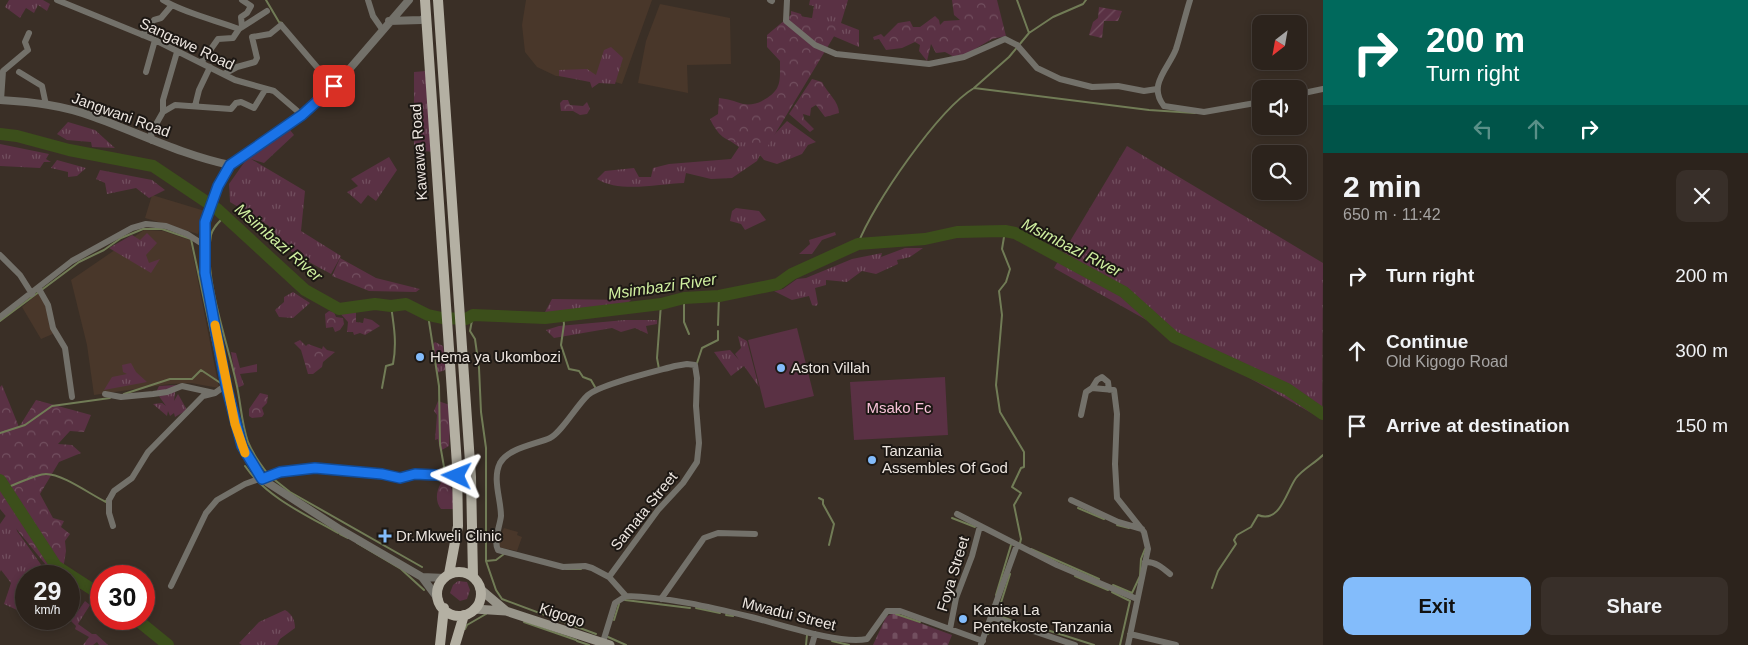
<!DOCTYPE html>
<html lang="en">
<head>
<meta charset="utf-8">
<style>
	:root { --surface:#2c231c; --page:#382f29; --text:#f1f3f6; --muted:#a6a4a3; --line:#48403b; --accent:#83bcfb }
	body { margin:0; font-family:Arial,sans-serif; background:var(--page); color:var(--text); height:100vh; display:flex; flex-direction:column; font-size:19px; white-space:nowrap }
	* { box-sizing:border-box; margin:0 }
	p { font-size:16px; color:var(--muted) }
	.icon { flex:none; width:28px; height:28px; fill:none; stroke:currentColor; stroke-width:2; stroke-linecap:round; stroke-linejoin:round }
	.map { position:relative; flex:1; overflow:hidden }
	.details { display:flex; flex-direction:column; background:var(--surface); width:425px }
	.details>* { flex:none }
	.guide { background:#00695c; color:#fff; overflow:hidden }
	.needle { width:32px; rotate:211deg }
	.controls { position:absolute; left:1252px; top:15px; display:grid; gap:10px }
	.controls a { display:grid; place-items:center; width:55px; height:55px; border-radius:10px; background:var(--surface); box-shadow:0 2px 8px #0003,0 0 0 1px var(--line); font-size:25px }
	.speed { position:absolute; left:15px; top:565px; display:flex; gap:10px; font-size:25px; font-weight:700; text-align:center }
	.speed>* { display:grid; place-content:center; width:65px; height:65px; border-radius:50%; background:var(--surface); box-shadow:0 2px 8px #0003,0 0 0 1px var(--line); line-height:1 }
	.speed small { font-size:12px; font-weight:400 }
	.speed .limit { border:8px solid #d22; background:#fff; color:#111 }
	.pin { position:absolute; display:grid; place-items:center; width:42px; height:42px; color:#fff; margin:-21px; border-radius:10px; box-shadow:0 2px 8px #0006 }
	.me { position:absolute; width:55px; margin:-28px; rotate:272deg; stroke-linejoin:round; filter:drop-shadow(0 0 4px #0008) }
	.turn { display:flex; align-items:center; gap:18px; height:105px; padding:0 20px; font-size:22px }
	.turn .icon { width:65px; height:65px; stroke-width:2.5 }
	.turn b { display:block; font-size:35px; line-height:42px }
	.lanes { display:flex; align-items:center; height:48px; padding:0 20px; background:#0003; justify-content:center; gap:25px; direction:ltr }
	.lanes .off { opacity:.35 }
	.round { display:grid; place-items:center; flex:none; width:52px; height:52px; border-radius:10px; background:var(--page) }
	.headline { display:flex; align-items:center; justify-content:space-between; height:85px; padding:0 20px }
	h1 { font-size:30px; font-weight:700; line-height:38px }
	.cta { display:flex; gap:10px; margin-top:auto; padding:10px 20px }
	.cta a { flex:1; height:58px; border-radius:10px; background:var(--accent); color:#111; font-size:20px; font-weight:700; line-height:58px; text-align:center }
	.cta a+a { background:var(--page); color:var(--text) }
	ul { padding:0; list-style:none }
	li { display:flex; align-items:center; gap:15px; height:75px; padding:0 20px }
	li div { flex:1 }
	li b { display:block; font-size:19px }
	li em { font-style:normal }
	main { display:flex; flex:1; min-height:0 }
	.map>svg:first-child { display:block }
</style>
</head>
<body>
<main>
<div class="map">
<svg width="1323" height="645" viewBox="0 0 1323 645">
	<defs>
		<pattern id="grass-tufts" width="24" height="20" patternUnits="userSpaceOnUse" patternTransform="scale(1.25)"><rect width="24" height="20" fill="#5a3144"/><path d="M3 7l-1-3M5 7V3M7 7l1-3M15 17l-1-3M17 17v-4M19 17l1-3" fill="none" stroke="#724f5f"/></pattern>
		<pattern id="forest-crowns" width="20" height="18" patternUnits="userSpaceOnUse" patternTransform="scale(1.25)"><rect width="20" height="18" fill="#5a3144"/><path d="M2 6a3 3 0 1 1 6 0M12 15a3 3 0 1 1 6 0" fill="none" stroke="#724f5f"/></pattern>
		<pattern id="cemetery-stones" width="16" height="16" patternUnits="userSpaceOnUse" patternTransform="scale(1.25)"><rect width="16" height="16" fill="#5a3144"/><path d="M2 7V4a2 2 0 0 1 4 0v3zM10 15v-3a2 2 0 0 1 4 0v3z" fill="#724f5f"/></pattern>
		<pattern id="garden-furrows" width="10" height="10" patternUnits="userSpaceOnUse" patternTransform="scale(1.25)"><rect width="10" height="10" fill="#5a3144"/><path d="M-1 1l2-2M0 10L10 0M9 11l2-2" fill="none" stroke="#724f5f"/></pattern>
	</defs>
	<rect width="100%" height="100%" fill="#3a2f26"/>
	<path fill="#49372a" d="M526,0H652L622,84L608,80L556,76L537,67L525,52L522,25Z
		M660,4L730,18L731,64L687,65L688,93L638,83L646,41Z
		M152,195L205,211L198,234L145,218Z
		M144,230L163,231L190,240L219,388L191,383L170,384L94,395L87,345L71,280Z
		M40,292L48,306L49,325L55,333L41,339L22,307Z
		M504,528L518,532L517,535L522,537L517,551L498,547V541Z"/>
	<path fill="url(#grass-tufts)" d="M9,0H43L50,4L47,11L38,5L34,13L26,8L20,18L5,7Z
		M810,0H848L841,23L859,30V47L791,18V11L801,14L802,17L812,18L814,6L809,5Z
		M611,47L623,58L615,84L599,83L592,88L590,82L559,76V70L587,69L596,75L604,50Z
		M426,71L434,152L414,150V72Z
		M787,121L816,142L808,145L802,154L777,164L764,160L760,155L757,161L732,178L711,179L686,173L684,183C658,184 619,193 597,179L605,171L634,168L639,177H651L653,168L669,164L731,159L739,147L726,138L769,140Z
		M68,122L95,130L115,148L92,147L91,142L67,140L57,134Z
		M290,130L294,135L264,163L251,159L305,191L301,231L341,256L331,274C314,264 273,246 269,226L230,202L229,184L248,157Z
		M0,144L49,154L46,159L51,162H44L40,168L0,166Z
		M1127,146L1323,263L1322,419L1054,268Z
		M389,157L397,170L376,201L368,195L361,204L347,192L358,186L351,179Z
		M57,160L86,168L77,176L68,177V172L51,168Z
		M100,170L152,180L165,190L149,198L136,188L107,194L105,183L96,179Z
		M736,208L759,211L766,220L745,230L741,224L730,221L732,211Z
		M835,232L836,235L822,240L812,254H799L810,244L809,240Z
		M147,233L157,243L146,255L149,263L160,259L151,273L109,248L132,235L140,240Z
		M905,248H923L910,257L897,260L898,264L876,274L862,271L847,282L826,280V285L815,288L818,304L816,306L812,305L809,296L792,300L774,291L783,289L797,279L806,278L852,259L882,253L881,257Z
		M293,292L310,303L293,318L279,317L275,310L284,302V297Z
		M552,299L631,300L624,307L573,320L545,312Z
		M625,320H657V324L646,326L648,334L635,328L621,332L612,328L554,338L546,330L559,326Z
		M738,336L747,341L759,387L744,366L731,376L714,352L730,350L739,360L735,354L741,348Z
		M435,342L443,346L444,353L436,355L445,356V370L437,373L433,344Z
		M231,352L236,353L240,368L257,364V372L240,374L244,385L237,388Z
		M131,363L136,372L147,382L104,390L112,377L127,374L123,372L122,365Z
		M176,385L174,401L178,394L187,410L175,417L174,413L170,416L168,411L167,416L153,404L162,403L166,406L156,392L159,386Z
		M12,507L17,531L42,566L59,576H26V602L19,611L4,604L11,583L1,570L0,572V524Z
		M458,581L467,582L470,590L467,599L460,601L450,593L453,585Z
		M85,601L90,605L78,624L92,634H96L108,645H99L97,642L93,645H83L89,637L75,629L76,626L71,621Z
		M285,610C292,614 295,620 295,628L280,639L277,645H242L239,643L259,622Z"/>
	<path fill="url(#forest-crowns)" d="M952,0H997L1006,36L992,39L958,59L945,52L936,53L931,44L927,61L919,51L920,45L915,42L902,48L886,50L879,39L874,40L873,37L881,34L884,37L898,23L910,21L913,27H920L935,16L939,20L940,25L944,21L960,20L954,15Z
		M792,14L827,22L839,28L766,149L755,152L751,141C730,146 719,138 710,119L718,114L719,98C728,99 734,101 743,104C749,105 757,104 762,101C782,90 780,82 780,61L767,47V35Z
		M812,79L822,82C827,93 839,101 839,113L825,117L816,105L811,108L810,116L803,114L804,119L814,129L810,132L789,114Z
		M563,100H568L570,105L583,106L587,102L590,109L587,114L580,115L573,111H561L560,103Z
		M340,258L376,278L420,289L416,292L369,291L332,276Z
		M337,310L356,312V322L363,323L364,318L372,320L380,326L365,335L360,333L354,335L353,332H347L348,322Z
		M329,311L334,312L336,317L343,318L344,324L340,330L335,332L333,327L326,328L325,314Z
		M300,340L306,346L308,344L322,349L323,346L327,350L335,352L323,362L322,367L313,374H308L301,350L294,343Z
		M2,385L19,427L36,400L91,415L84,432L70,431L58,444L72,445L81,453L59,462L40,494L53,518L64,521L61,527L70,534L65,541L66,551L62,576H55L0,509V387Z
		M260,393L268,395L267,403L262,408L264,414L262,417L252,418L249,416V409Z
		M438,401L450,405C450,419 450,433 449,446L440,451L438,439L435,440L437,415L434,411Z
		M444,471L453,476L449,483L457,502L453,509H441C435,501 436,492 441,483L438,479Z"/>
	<path fill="url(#cemetery-stones)" d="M893,613L952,635L948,645H873L886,617Z"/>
	<path fill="#5a3144" d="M797,328L814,396L765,408L748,340Z
		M945,377L948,435L854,440L850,382Z"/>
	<path fill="url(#garden-furrows)" d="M1099,7L1122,11L1118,21H1104L1102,38L1089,35L1093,22L1098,18Z"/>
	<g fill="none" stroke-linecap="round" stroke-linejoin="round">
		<path stroke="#717c56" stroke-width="2" d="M266,0L279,22L282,23
			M1017,0L1029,33
			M974,88L1009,57L1029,33L1053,17L1083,4L1086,0
			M225,216C219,222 213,227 211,235C203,277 227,340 236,382C241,402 241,422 248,442C253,454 260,464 268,474
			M1005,231L1002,249L1010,269L1006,282L999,291L1002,315L996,385L1000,412L1024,452V467L1021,468L1012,487L1021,493L1014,505L1021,539L1020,543
			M858,244C873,204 938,110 974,88L1149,110L1195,113
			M684,298V322L689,334
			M428,315L439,386L440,444L444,467
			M473,315L470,331L475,339L479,368L481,412L486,448V561L496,590L502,599L596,634
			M563,316L564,324L561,345L569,369L579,371L583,377L591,380L595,387
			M0,321L79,262L104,250L121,238L143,229H162L191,239L222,384
			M718,325L719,296
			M697,363L702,348L718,340V331
			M659,369L657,358L661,304
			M382,388L386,366L393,364C397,344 394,326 391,306
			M124,394L170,379H192L201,370L222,384
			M0,433L25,425L52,406L110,398
			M245,466C266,497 306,515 338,533
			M271,477L290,492L422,567
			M5,488C15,485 36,474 46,474C63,474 91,495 106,502L107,499
			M819,498L823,500V504L834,524L829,545
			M1078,508L1104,519
			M952,518L975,527
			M1117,525L1129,528
			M340,534L348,538
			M357,543L401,569L424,590
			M1031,549L1099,579
			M486,561L496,560L504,554
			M566,569H581
			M1010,574L998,612L1000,616L1029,627
			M1075,576L1108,590
			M1113,585L1132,593L1140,576L1141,559L1145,549
			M1212,588L1218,571L1236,544L1234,540L1237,535L1251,527L1258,515C1280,524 1286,492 1296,478C1303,469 1315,463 1323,455
			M1112,592L1130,601L1120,645
			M996,595L1011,545
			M625,600L690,608
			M696,608L720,613
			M896,614L920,622
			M726,615L733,616
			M614,620L619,604
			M524,622L576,640
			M465,629L467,625L486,614
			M1047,630L1094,645
			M988,634L992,619
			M608,637L626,645
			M577,641L589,645
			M832,641L849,645
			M806,645L807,635"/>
		<path stroke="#3c4f1b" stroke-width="12" d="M0,134L17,136L69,150L153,166L217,209L305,290L339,309L375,304L391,306L406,304L428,315L442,318L466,319L473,315L545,318L661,304L684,298L719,296L778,284L792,274L858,244L925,239L957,232L1005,231L1015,233L1124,292L1174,337L1287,389L1323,414
			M0,480L56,566L101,595
			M136,619L168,645"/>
		<path stroke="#73716a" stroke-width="6" d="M57,0L155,40L235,80L274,91L302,115
			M163,0C184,13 215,20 239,29L267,11
			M368,0L373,16L382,29
			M770,0L772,1
			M787,0L786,21L815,45L836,54L929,64L964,57L1005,39L1017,45L1037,68L1060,79L1092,87L1118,86L1144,91L1157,89
			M1190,0C1185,16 1181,33 1176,49C1169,68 1147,85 1164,106L1204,112L1261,102
			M242,27L241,17L247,13L251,6L242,0
			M142,35L154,20L161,18L172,5
			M201,63L218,39L233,38L239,29
			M19,72L42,86L46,105
			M146,72L155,40
			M224,74L237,67L255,62L257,58L252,37L270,34L281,25L334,87
			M1299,94L1323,89
			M1,100L3,71L28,50L25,42L29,33
			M195,106L199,90L210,67
			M163,112L175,105L231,109L236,103L241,102L254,108L265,90
			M152,141L151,133L163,112V100L177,52
			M0,255L20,275L32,294
			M39,289L48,305L53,328L65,348L72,397
			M0,317L72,261L132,228L146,224L166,226L187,234L204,245
			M1092,388L1097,380L1102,377L1108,382L1109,390
			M105,394L121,397L153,394L167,392L182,386L214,393
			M1081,415L1086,392L1092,388L1114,390L1117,414L1115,464L1117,498L1144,532L1148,549L1128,645
			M1071,500L1118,522L1142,529
			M957,514L1057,565L1137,599
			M113,526L109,513V500L114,491L132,478L148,452L203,396L215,393L226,385
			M1145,562C1155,561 1163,568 1170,574
			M609,577L658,510L683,483L697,462L699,443L696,406L697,378L695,365L687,364L675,366C657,371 601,384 588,395C577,405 561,433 550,438C537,444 508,448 500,463C492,479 501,499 501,516C500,526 493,541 498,550L563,567L585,566L592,568L609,577L626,596
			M171,586L206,513L217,500L245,484L281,471L315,468L382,474L400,478L415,474L457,476
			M661,599L704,538L718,533L755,534
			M992,617L1075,645
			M950,629L956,598L972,556L980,526
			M1130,634L1176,645
			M603,642L615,603L626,596C668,597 710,607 751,617C779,624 840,645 867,639L887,611H900L983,641
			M981,644L1017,545
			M812,645L815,634"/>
		<path stroke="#73716a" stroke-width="8" d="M409,0L334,87L302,115L230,165L218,186L205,222V273L235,424L241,447L262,479L341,530L422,577L439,600
			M389,21L421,20L425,18
			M0,100C32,102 63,105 94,117C139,133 182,155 230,165
			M422,577L445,578"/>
		<path stroke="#98958a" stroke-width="9" d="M480,589L506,611
			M474,609L506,611L610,645"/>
		<path stroke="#b4b0a3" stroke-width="10" d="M425,0L457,465L458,526L449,574
			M438,0L471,477L473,577
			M437 594a22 22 0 1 1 44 0a22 22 0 1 1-44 0Z
			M440,645L444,608
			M455,645L464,615"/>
	</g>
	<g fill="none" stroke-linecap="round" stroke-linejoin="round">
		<g stroke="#114b97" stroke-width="12">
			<path id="route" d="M334,86L302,115L230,165L218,186L205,222V273L226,385L242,446L262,479L280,472L315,468L382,474L400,478L415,474L457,476"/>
		</g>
		<use href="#route" stroke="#1a73e8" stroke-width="9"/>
		<path stroke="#f59e0b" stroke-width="9" d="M215,325L235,424L245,453"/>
	</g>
	<g fill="#83bcfb" stroke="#1d1814" stroke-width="2">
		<circle cx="420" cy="357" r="5"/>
		<circle cx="781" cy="368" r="5"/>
		<circle cx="872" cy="460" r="5"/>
		<path d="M382.5 528.5h5v5h5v5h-5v5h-5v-5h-5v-5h5z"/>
		<circle cx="963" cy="619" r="5"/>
	</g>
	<g text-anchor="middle" stroke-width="4" stroke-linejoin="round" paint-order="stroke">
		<g font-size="15" fill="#ece5df" stroke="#1d1814">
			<text transform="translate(187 44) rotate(25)" y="5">Sangawe Road</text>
			<text transform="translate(121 115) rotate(20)" y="5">Jangwani Road</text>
			<text transform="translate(419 152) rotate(-94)" y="5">Kawawa Road</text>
			<text transform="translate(644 511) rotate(-51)" y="5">Samata Street</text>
			<text transform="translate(953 574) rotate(-73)" y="5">Foya Street</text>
			<text transform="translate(789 614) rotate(14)" y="5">Mwadui Street</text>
			<text transform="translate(562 615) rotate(18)" y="5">Kigogo</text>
		</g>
		<g font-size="15" fill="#ece5df" stroke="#1d1814" text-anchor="start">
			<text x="430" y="362">Hema ya Ukombozi</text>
			<text x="791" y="373">Aston Villah</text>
			<text x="882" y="456">Tanzania<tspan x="882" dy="17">Assembles Of God</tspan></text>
			<text x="396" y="541">Dr.Mkweli Clinic</text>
			<text x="973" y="615">Kanisa La<tspan x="973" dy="17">Pentekoste Tanzania</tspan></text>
		</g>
		<g font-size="15" fill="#f8c3d9" stroke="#1d1814">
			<text x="899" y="413">Msako Fc</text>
		</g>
		<g font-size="16" font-style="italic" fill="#d0f0a0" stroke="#1d1814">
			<text transform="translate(279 242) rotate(41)" y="6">Msimbazi River</text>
			<text transform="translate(1072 247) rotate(27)" y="6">Msimbazi River</text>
			<text transform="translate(662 286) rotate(-8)" y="6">Msimbazi River</text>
		</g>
	</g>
</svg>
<div class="controls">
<a><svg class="needle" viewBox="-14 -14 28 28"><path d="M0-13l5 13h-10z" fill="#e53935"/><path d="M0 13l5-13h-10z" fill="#a6a4a3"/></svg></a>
<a><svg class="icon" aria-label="sound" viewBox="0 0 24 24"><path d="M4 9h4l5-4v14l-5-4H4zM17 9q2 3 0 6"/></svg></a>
<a><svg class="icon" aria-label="search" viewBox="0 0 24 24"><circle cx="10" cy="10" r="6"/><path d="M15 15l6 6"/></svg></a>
</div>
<div class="speed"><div>29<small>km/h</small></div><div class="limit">30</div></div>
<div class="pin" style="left:334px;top:86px;background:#d93025"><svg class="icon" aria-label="arrive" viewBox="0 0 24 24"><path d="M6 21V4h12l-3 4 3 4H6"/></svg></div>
<svg class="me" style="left:457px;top:476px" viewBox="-20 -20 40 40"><path d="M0-17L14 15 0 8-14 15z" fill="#1a73e8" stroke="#fff" stroke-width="4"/></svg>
</div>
<section class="details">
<div class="guide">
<div class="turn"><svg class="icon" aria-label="right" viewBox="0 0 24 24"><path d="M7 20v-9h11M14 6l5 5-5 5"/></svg><div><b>200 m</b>Turn right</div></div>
<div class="lanes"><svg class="icon off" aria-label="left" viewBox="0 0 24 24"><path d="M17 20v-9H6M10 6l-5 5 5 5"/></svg><svg class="icon off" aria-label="ahead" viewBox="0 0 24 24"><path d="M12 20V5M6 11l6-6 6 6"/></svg><svg class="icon" aria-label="right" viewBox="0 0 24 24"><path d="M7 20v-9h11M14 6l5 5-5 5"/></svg></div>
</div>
<div class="headline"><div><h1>2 min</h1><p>650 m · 11:42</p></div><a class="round"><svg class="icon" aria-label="close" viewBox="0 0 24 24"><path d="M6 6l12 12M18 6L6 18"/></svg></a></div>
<ul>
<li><svg class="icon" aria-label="right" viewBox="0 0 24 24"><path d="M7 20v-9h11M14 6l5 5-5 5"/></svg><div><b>Turn right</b></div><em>200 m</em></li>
<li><svg class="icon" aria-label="ahead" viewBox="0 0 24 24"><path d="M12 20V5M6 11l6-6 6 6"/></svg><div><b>Continue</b><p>Old Kigogo Road</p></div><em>300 m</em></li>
<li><svg class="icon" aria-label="arrive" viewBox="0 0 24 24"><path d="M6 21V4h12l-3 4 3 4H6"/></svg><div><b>Arrive at destination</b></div><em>150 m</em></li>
</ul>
<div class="cta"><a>Exit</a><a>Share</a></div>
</section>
</main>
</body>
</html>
